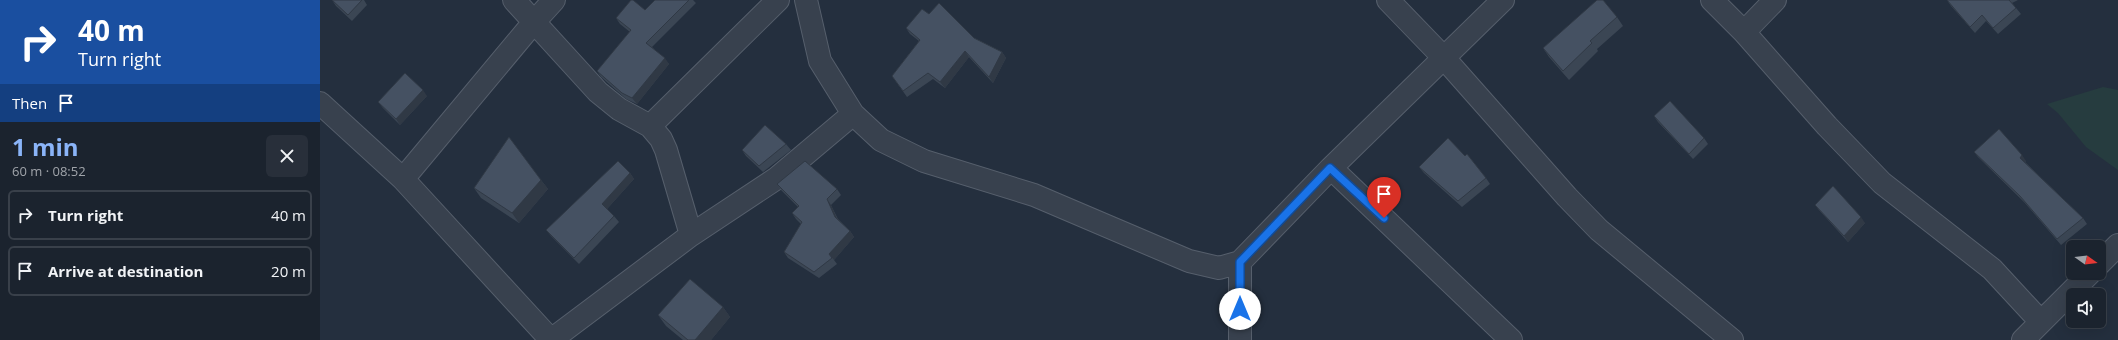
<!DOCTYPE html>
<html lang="en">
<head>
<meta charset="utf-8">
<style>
	:root { --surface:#1b232e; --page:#282f3a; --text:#f1f3f6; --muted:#a0a4aa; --line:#39404a; --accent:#8ab4f8 }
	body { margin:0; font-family:"Open Sans",sans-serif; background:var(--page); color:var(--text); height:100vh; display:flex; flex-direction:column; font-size:15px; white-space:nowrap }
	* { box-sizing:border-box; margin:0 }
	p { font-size:13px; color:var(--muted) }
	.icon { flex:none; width:22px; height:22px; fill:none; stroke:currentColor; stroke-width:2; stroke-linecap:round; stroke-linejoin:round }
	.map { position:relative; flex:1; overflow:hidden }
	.drawer { display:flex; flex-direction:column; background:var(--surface); width:320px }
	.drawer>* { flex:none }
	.hud { background:#1a4fa0; color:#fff; overflow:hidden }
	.needle { width:26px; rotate:104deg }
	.buttons { position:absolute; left:1746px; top:240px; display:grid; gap:8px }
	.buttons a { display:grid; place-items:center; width:40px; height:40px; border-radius:6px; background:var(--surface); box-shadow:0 4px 16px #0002,0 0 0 1px var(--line); font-size:20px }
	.pin { position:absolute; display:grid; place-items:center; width:34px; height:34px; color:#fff; margin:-41px -17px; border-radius:50% 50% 50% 0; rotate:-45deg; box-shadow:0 0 4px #0007 }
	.pin .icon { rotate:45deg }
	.me { position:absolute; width:44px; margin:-22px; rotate:0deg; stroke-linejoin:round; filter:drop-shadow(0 0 3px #0008) }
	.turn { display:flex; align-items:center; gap:14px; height:84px; padding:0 12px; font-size:18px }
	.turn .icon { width:52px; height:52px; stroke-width:2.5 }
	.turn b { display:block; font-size:28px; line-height:34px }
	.then { display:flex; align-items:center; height:38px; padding:0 12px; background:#0003; gap:8px; font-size:15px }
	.round { display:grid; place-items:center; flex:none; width:42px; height:42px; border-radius:6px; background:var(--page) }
	.overview { display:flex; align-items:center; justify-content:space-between; height:68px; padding:0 12px }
	h1 { font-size:24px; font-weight:700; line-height:30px; color:var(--accent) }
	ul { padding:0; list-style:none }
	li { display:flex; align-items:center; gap:12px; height:50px; margin:0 8px 6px; padding:0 4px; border:2px solid var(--line); border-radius:6px }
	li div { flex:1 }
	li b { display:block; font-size:15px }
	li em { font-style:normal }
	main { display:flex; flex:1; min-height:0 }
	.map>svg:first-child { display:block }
</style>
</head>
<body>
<main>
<section class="drawer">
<div class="hud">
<div class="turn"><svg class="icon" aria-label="right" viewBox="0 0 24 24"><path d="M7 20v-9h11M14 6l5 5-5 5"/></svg><div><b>40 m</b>Turn right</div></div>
<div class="then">Then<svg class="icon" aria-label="arrive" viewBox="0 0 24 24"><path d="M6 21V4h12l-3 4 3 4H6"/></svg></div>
</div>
<div class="overview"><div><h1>1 min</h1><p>60 m · 08:52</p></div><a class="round"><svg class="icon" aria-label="close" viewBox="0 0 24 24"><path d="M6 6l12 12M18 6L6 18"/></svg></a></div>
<ul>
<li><svg class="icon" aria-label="right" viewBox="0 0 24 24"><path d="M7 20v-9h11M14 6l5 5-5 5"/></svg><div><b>Turn right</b></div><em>40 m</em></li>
<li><svg class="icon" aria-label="arrive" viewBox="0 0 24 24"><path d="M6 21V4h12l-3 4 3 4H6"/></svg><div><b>Arrive at destination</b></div><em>20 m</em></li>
</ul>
</section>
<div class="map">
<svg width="1798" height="340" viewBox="0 0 1798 340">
	<rect width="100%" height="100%" fill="#242f3e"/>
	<path fill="#263c3f" d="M1783,87L1798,90V170L1766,147L1738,113L1727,104Z"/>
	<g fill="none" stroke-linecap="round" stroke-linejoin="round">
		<g stroke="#565f6c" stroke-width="24">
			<path id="street" d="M194,0L278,92L299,109L330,126L458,0
				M486,0L500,61L533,114L561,140L604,161L714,195L869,261L899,268L920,262L1011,168L1183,0
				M1068,0L1124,58L1247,197L1279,230L1412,340
				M1392,0L1424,32L1507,126L1562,183L1672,269L1721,322
				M1424,32L1455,0
				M0,103L83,179L231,340
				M330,126L341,139L346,150L371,235
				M1011,168L1191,340
				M83,179L214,22L234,0
				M1779,264L1798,245
				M231,340L371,235L457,178L533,114
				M920,340V262
				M1703,340L1770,273"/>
		</g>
		<use href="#street" stroke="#38414e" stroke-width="22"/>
	</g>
	<path fill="#3b4654" d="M12,0H44L47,5L32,21L16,6Z
		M335,0H373L376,3L332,47L349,64L317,104L306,99L281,77L277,71L310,32L300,24L296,18L325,10Z
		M1627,0H1698L1692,3L1701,14L1678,34L1666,21L1655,33L1631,6Z
		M609,14L654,38L682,52L686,58L673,83L649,57L625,88L613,79L587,97L572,76L599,41L590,34L586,28Z
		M1297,17L1303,26L1277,49L1278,51L1249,80L1229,57L1223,48Z
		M107,96L80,125L63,108L58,102Z
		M1334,116L1384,138L1388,144L1373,159L1338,122Z
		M466,144L471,150L443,172L426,156L422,150Z
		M1654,152L1706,161L1705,162L1763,218L1767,224L1741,245L1704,202L1658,157Z
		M1145,156L1166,178L1170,184L1142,207L1104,173L1099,167Z
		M310,173L314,179L287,209L294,216L299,222L259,264L231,236L226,230Z
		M221,180L228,189L199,223L161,198L154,188Z
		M457,184L517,189L521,195L511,205L518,219L530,231L534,237L514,260L517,264L499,278L468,258L464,252L481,224L476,219L472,213L478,207L461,190Z
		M1495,205L1545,223L1528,242L1499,210Z
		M403,307L410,317L391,340H363L346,326L338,315Z"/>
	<path fill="#303945" d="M645,51L649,57L625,88L620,82Z
		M682,52L686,58L673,83L669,77Z
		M345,58L349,64L317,104L312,98Z
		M103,90L107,96L80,125L76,119Z
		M1702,155L1706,161L1704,164L1700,158Z
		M310,173L314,179L286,210L282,204Z
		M221,180L228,189L199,223L192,213Z
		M507,199L511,205L519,223L515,217Z
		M1541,217L1545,223L1528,242L1524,236Z
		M530,231L534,237L514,260L509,254Z
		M403,307L410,317L391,340H375Z"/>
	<path fill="#455162" stroke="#303945" d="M12,0H42L28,15Z
		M311,0H313L325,10L335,0H369L326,43L345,58L312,98L302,93L277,71L311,30L296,18Z
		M1277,0H1283L1297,17L1270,41L1272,43L1243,71L1223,48Z
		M1627,0H1689L1696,8L1673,28L1662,15L1650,27Z
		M619,3L654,38L682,52L669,77L645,51L620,82L608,73L583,91L572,76L600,40L586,28L602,9L609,14Z
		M85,73L103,90L76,119L58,102Z
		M1350,101L1384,138L1369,154L1334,116Z
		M445,125L466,144L439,166L422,150Z
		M1679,129L1702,155L1700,158L1763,218L1737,239L1700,196L1654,152Z
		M189,137L221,180L192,213L154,188Z
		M1128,138L1145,156L1147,154L1166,178L1138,201L1099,167Z
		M298,161L310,173L282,204L294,216L254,258L226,230Z
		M485,161L517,189L507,199L515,217L530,231L509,254L512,258L494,272L464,252L482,222L472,213L479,206L457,184Z
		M1513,186L1541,217L1524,236L1495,205Z
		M370,279L403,307L375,340H368L338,315Z"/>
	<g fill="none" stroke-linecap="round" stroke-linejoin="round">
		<g stroke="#114b97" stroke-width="10">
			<path id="route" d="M920,309V262L1010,168L1064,218"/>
		</g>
		<use href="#route" stroke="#1a73e8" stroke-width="7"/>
	</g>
</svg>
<div class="buttons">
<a><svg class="needle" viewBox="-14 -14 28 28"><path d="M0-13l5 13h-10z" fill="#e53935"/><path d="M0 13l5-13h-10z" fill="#a0a4aa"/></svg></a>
<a><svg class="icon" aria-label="sound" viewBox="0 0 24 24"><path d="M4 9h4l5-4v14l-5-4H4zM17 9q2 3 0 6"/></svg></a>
</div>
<div class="pin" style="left:1064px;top:218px;background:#d93025"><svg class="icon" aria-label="arrive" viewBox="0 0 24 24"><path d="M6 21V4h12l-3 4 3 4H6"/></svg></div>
<svg class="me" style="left:920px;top:309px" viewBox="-20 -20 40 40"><circle r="19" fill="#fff"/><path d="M0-13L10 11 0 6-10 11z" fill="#1a73e8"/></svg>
</div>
</main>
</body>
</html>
